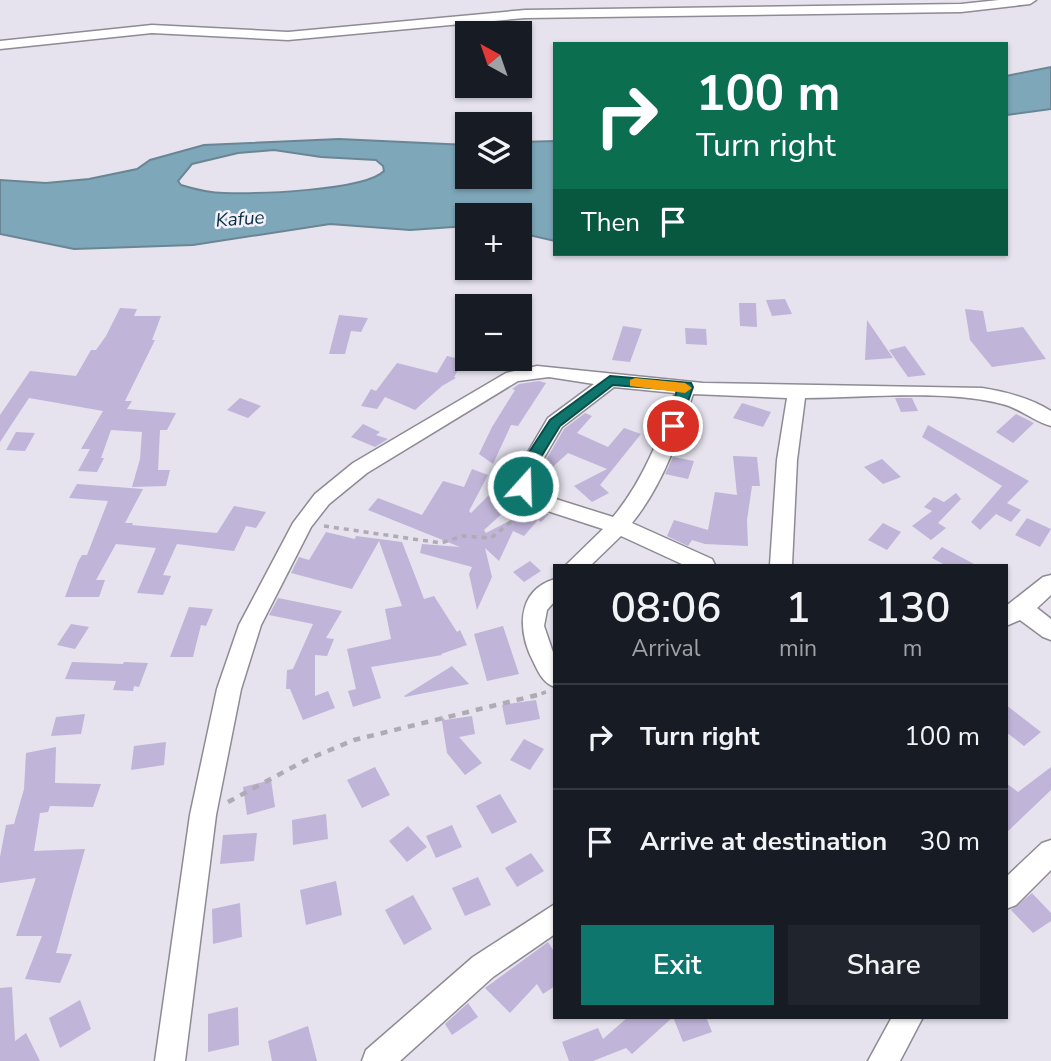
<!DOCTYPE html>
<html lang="en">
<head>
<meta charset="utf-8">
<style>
	:root { --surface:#171b24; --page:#20242c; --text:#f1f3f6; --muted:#9ea1a6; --line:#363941; --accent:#0f766e }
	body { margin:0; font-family:"Nunito Sans",sans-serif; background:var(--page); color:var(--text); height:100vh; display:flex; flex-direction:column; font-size:26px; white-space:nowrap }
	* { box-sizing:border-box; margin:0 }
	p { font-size:23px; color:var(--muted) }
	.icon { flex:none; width:38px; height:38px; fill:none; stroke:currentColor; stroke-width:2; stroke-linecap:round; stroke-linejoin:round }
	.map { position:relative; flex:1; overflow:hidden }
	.drawer { position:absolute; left:553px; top:564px; width:455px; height:455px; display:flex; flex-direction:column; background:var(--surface); border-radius:0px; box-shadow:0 2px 5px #0004 }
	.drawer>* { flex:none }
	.hud { position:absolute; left:553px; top:42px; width:455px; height:214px; border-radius:0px; box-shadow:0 2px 5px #0004; background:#0b6e4f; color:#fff; overflow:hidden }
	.needle { width:46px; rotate:320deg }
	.fabs { position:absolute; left:455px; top:21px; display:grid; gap:14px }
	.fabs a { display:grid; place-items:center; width:77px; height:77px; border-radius:0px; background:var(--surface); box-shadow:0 2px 5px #0004; font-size:35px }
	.pin { position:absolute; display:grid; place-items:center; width:60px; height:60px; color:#fff; margin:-30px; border:4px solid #fff; border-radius:50%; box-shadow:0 2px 7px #0007 }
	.me { position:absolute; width:77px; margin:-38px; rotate:20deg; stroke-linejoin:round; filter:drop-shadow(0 0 5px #0008) }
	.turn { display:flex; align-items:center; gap:24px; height:147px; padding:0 28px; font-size:32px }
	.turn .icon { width:91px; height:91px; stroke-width:2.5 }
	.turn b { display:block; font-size:49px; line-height:60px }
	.then { display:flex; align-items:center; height:66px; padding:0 28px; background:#0003; gap:14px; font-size:26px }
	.eta { display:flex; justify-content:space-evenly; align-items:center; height:119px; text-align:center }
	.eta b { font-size:42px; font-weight:600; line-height:49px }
	.button { display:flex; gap:14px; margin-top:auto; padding:14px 28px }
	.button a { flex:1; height:80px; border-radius:0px; background:var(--accent); color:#fff; font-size:28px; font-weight:600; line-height:80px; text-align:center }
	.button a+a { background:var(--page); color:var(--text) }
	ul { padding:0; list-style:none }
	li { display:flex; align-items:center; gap:21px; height:105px; padding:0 28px; border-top:2px solid var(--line) }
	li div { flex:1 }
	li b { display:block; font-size:26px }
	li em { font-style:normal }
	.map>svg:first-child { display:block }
</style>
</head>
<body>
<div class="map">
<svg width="1051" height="1061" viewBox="0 0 1051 1061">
	<rect width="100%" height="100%" fill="#e6e3ee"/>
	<path fill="#7ea7ba" stroke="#6a8694" stroke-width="2" fill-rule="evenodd" d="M1051,67V109L1006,115V76Z
		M339,139L467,145V177H520V142L555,141V241L520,233V215H467V226L410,230L330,224L193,245L74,249L0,234V180L46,183L89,179L137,169L150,160L204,145ZM274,150L321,157L376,160L383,166L384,171C364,191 255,194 224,193C210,193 194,189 181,185L178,181L192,164L238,153Z"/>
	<path fill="#c0b4d8" d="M785,299L792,314L772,316L766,300Z
		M739,303H756L757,327L740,326Z
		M120,308L137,309L134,316H161L152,340H155L125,401H132L127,409L176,413L167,430H160L158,470H170L166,486L132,487L140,459L142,432L111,430L101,458H104L97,472L78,471L90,449H81L103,411L29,398L0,442V415L30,371L76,376L91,350H96L106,336Z
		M965,309L983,311L987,332L1023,327L1046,359L992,367L970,340Z
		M339,315L368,318L361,332L351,331L345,354H329Z
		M867,320L893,358L865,360Z
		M623,326L642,329L630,362L612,360Z
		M685,328L706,329L707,345L686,344Z
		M905,346L926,375L908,377L889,350Z
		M447,356L464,360L454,377L456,378L442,386L415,410L385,397L377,409L361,406L371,389L376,391L397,363L437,373Z
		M539,381L546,383L518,426L511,425L493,464L479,454L492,427L515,390L512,389L519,384Z
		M240,398L261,406L248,418L227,410Z
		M895,398H912L918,411L901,412Z
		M742,403L771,412L763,427L733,418Z
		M585,413L592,416L577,433L608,447L624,428L641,434L600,485L609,493L592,502L574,486L607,469L568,453L536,482L534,480L564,429Z
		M1016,414L1034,423L1013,443L996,432Z
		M363,424L380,432L376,435L388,439L375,447L351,437Z
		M928,425L1029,481L1007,503L1021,510L1011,522L996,514L980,530L971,522L1002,486L922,437Z
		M16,432L35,433L25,451L6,450Z
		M733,456L757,457L760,486H752L747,520L748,546L705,544L692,540L688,546L667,536L674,520L708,530L715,492L737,495Z
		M673,457L694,461L688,479L665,474Z
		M882,459L901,477L883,484L864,467Z
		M472,469L488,475L469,511L471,513L507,477L497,507L505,511L484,530L486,533L532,509L549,514L541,522L538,520L524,536L513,531L499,561L485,548L492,577L477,610L469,574L472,567L420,553L422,544L460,547L368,510L378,498L422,515L443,481L464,487Z
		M77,484L143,489L125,523H133L132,525L217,533L234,506L266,512L256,528L246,526L234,551L177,544L163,575L171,576L163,595L137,593L156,548L116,544L96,580H105L99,597H65L78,562L82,555H87L108,501L69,498Z
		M956,493L961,499L938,523L946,528L931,540L912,526L932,511L924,507L934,497L944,502Z
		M1027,518L1051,529L1040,547L1015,535Z
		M883,523L901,532L887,550L868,540Z
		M326,532L355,539L356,536L402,542L424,599L434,596L457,632L460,630L467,645L441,654L442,655L371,667L381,698L353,707L348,691L356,689L347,649L391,639L385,609L402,606L379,541L352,589L291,573L299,557L309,560Z
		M942,547L976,565H945L932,558Z
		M530,561L541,571L524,582L513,572Z
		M278,598L342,611L326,638L334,639L327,656L315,655V696L328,691L335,708L303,720L290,689H286L287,670L293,669L313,624L269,615Z
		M189,607L213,609L206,626L201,625L193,657H170Z
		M71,624L89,627L75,649L57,645Z
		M503,626L519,674L487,681L474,634Z
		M72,662L123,664L124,662L148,663L139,687L134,686L133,691L113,690L116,681L65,679Z
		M452,666L469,684L405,697L404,696Z
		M536,700L540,719L506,725L502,705Z
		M1006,705L1041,732L1024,746L1006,732Z
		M85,714L81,734L51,736L56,717Z
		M441,715L445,720L472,716L475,734L459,737L482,763L465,775L447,753Z
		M524,739L544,749L530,770L510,760Z
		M166,742L164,765L131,770L134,746Z
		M56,747L55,783L101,784L93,807L50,806L48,812L40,813L34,851L85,849L56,953L72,954L60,983L25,979L42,936H16L36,878L0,883V857L6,825L14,824L24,789L26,753Z
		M375,767L390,795L362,808L347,780Z
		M1051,767V790L1006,833V783L1018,792Z
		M271,780L275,807L247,815L243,787Z
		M500,794L517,822L492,834L476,806Z
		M326,814L328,839L293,845L292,820Z
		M452,825L462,847L436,858L426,836Z
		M408,826L427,847L407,862L389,841Z
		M257,833L254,861L220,864L223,835Z
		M531,853L544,871L517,887L505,868Z
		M478,877L491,905L465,916L452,888Z
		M336,881L342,915L306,925L300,890Z
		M1032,893L1051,913V921L1033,933L1011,910Z
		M413,895L432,929L404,945L385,910Z
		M240,903L242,937L213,944L212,909Z
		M548,942L555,953V986L543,994L537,984L510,1013L485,988Z
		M12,987L15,1041L26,1033L40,1061H0V988Z
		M80,1000L91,1029L60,1048L49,1018Z
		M468,1003L478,1017L452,1035L445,1024Z
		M238,1007L239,1045L208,1052V1014Z
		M628,1017H706L712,1032L683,1042L673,1017L632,1054L626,1048L593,1061H569L562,1042L598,1028L603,1039Z
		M308,1026L317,1061H272L268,1041Z"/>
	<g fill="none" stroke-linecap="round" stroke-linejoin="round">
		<g stroke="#8e8b94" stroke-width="3">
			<path id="street" d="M999,0H1036L1030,4L961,12L525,18L288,40L152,33L0,49V41L152,25L288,32L525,10L961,4Z
				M537,366L703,383L982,388C1007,392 1030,398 1051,411V426C1034,422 1020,408 1002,404C945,389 865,398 805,398L797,460L792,565H770L777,460L787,398L693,394C678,440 662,486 632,523L712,559L715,565H684L621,536L591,565H566L603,529L529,505L511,481L548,418L594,384L549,377L518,381L367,473L329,504L311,527L261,625L241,689L216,815L185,1061H155L190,815L217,689L239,625L293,523L315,494L353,463L506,373ZM614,387L675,393C660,437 643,481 613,517L543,495L531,480L562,427Z
				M1051,575V595L1037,608L1051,619V640L1043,637L1020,620L1006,626V606L1043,577Z
				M555,579V601L547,610L544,626L555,658V687C543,683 539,673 534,663C518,633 515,591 555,579Z
				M1051,840V870L1016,905L1006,909V877L1042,843Z
				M555,904V934L493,977L400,1061H362L366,1050L473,957Z
				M892,1017H923L900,1061H868Z"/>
		</g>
		<path stroke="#aeabb4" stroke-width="3.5" stroke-dasharray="5 5" stroke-linecap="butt" d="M324,526L441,543L463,536L491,538L524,511
			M532,697L546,692"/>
		<path stroke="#aeabb4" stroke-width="4.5" stroke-dasharray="7 7" stroke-linecap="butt" d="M228,802L306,760L354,740L537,695"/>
		<use href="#street" fill="#fff" fill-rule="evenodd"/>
	</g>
	<path fill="#0f766e" stroke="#0a4d48" stroke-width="2" d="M610,376L691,383L693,387L678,430L673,431L666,426L677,390L613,385L560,426L530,475L529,490H518L513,481L515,474L550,420Z"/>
	<path fill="#f59e0b" d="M635,378L685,383L692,388L685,393L630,386V380Z"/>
	<g text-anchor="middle" stroke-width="5" stroke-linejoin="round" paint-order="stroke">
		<g font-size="19" font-style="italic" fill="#092f3e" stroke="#f4f0fb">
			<text transform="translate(240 218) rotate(-4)" y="7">Kafue</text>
		</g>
	</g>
</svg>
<div class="fabs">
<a><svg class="needle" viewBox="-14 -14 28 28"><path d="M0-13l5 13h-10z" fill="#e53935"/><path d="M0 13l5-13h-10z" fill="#9ea1a6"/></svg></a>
<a><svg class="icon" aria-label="layers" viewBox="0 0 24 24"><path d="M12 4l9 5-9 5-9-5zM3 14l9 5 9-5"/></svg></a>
<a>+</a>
<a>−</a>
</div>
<div class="pin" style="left:673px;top:426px;background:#d93025"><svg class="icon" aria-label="arrive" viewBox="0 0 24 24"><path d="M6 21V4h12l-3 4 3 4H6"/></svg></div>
<svg class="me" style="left:523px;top:486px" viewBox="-20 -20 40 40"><circle r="17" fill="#0f766e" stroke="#fff" stroke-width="3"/><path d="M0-11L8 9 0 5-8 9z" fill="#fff"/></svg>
<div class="hud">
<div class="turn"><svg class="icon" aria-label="right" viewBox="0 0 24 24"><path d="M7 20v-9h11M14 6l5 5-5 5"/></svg><div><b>100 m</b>Turn right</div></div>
<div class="then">Then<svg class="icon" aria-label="arrive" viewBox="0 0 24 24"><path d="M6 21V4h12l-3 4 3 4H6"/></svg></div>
</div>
<section class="drawer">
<div class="eta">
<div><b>08:06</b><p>Arrival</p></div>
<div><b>1</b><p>min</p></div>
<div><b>130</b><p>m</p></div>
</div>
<ul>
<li><svg class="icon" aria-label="right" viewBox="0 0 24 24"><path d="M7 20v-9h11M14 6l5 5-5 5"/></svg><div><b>Turn right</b></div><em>100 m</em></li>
<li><svg class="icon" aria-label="arrive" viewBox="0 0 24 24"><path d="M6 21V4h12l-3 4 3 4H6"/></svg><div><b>Arrive at destination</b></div><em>30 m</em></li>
</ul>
<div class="button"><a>Exit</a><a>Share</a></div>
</section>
</div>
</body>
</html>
